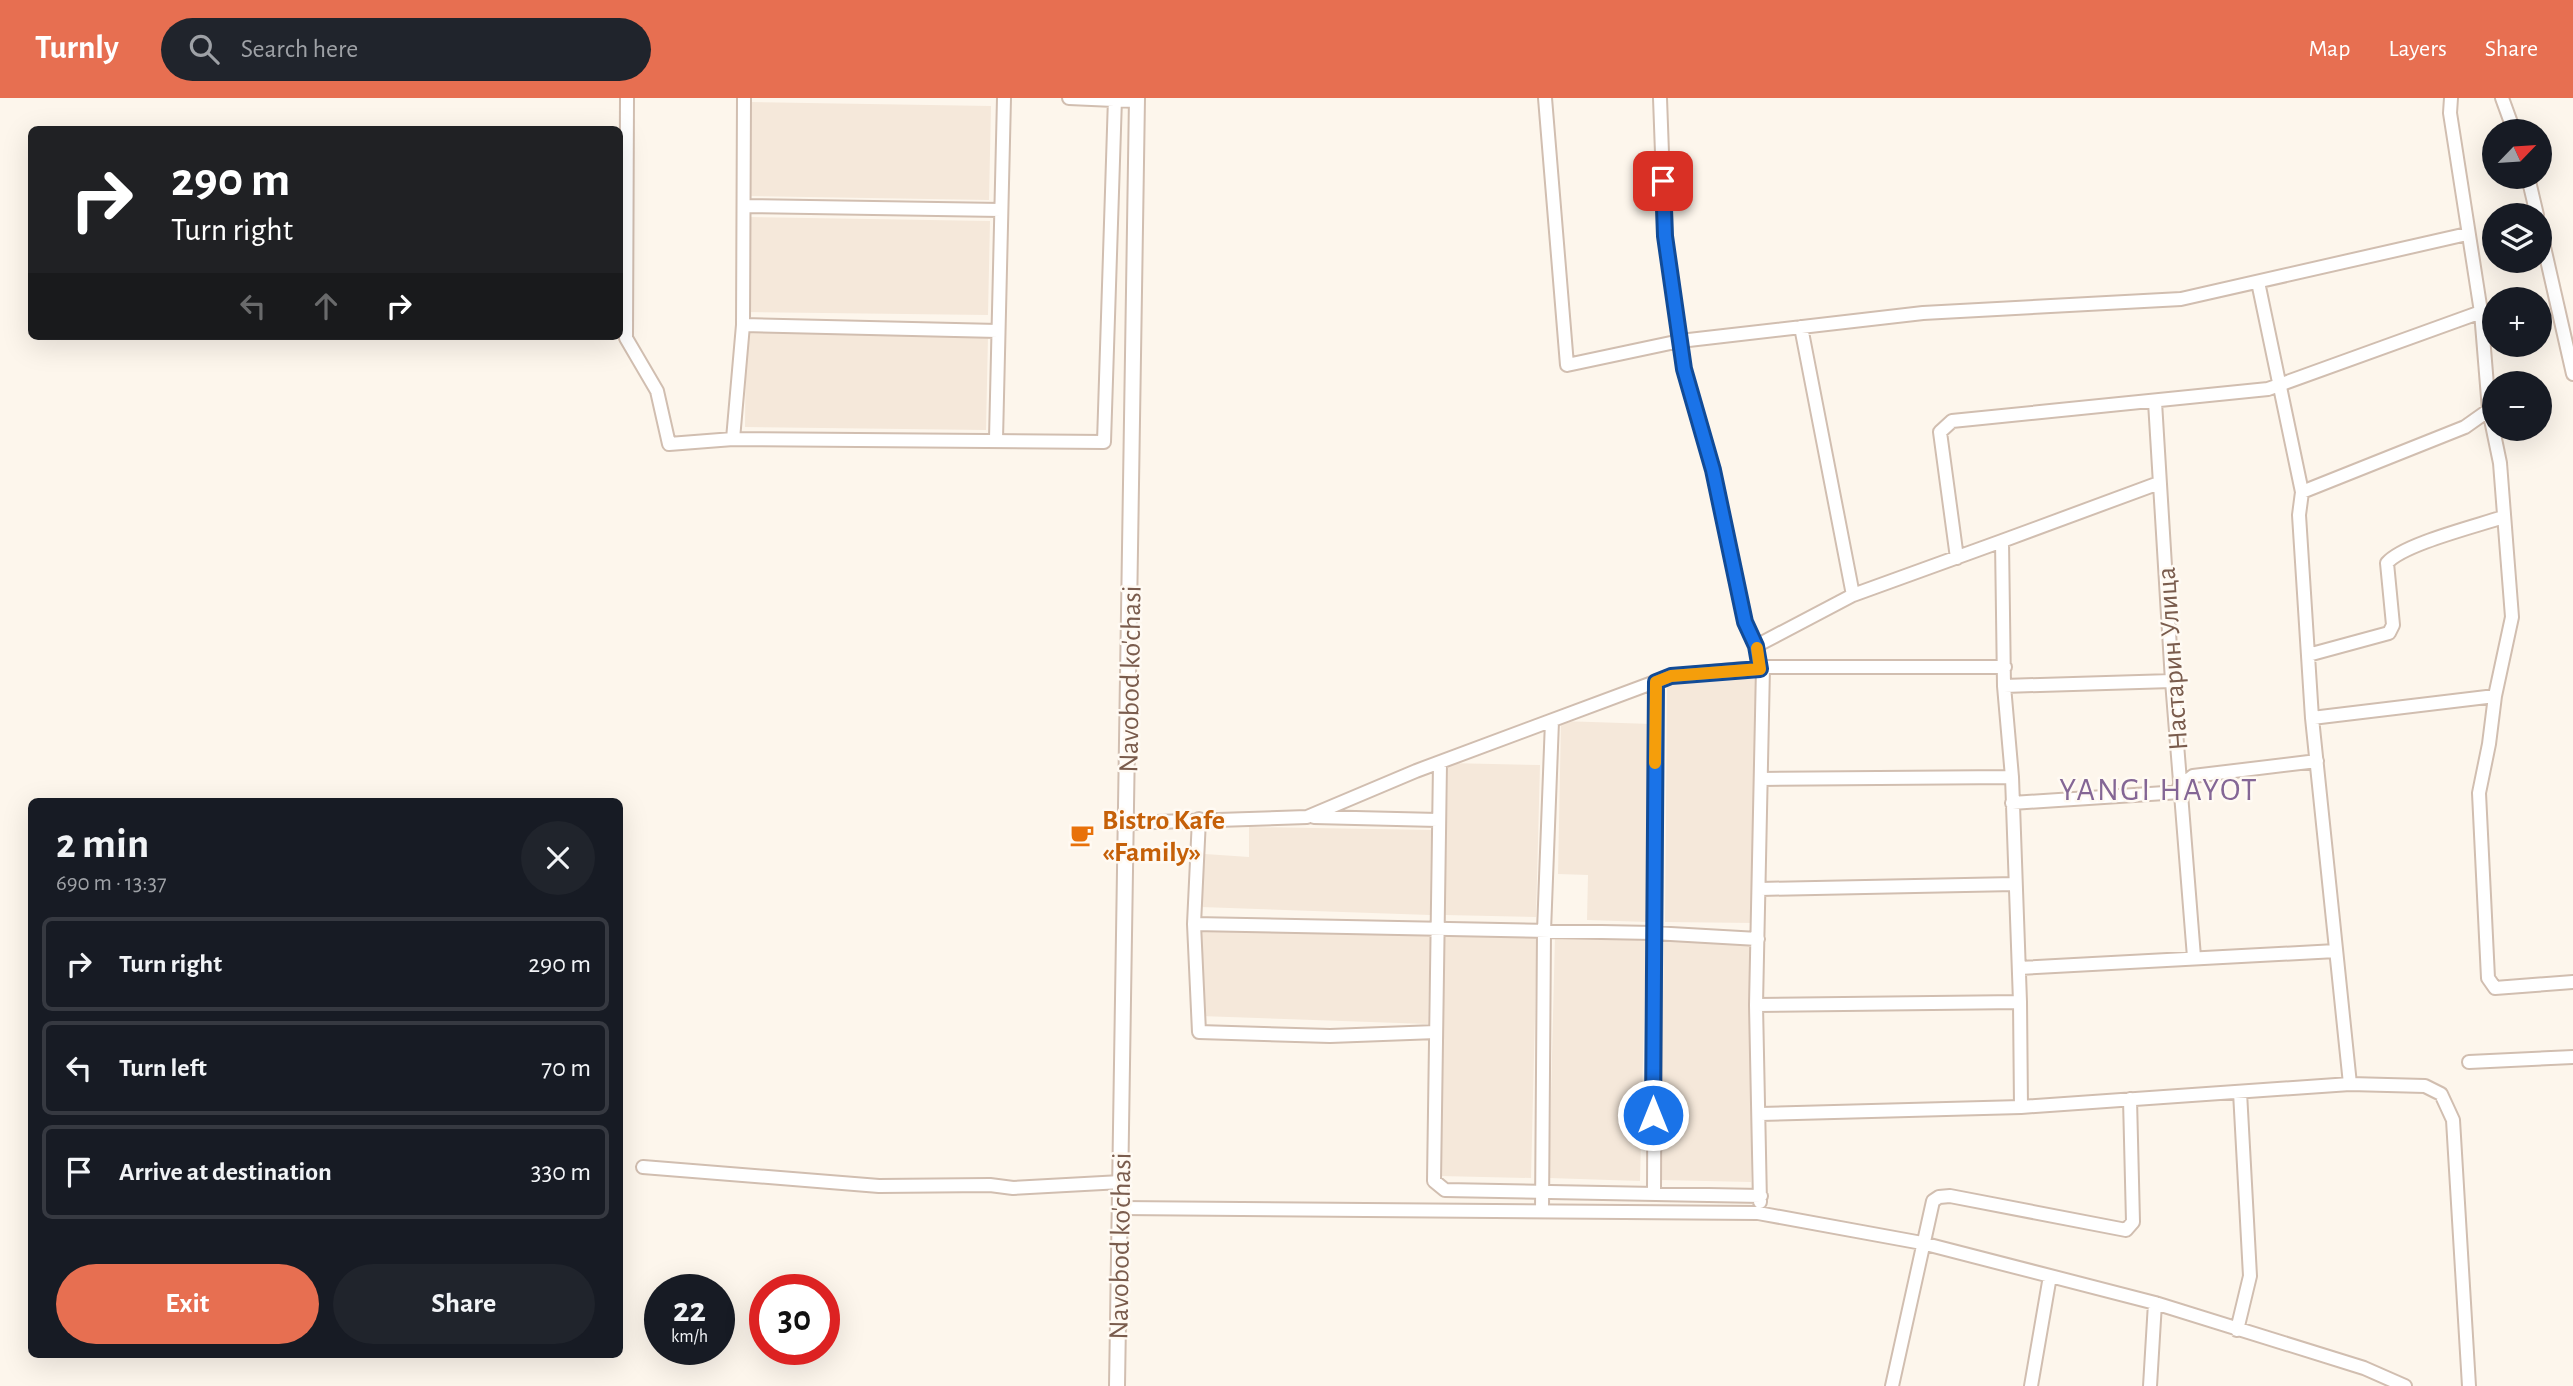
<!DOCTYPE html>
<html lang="en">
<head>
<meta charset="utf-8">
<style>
	:root { --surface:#171b24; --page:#20242c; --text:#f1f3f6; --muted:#9ea1a6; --line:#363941; --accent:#e76f51 }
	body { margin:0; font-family:"Alegreya Sans",sans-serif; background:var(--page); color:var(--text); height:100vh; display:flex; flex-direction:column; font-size:26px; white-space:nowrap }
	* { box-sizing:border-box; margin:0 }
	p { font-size:23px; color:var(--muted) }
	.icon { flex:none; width:38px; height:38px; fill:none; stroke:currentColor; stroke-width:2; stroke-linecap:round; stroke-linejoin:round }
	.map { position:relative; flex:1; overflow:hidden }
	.sheet { position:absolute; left:28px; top:700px; width:595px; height:560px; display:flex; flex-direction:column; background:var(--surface); border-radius:10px; box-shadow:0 7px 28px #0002 }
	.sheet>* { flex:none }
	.banner { position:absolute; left:28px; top:28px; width:595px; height:214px; border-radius:10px; box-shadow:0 7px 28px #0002; background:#202124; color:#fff; overflow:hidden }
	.needle { width:46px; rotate:65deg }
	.fabs { position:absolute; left:2482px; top:21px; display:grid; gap:14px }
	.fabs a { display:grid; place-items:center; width:70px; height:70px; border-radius:50%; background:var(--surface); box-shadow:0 7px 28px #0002; font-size:35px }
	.speed { position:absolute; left:644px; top:1176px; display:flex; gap:14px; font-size:35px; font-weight:700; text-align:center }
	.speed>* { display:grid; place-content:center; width:91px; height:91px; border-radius:50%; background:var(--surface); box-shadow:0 7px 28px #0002; line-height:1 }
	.speed small { font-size:18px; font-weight:400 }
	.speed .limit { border:10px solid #d22; background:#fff; color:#111 }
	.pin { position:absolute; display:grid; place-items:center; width:60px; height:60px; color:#fff; margin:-30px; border-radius:14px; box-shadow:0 4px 10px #0006 }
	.me { position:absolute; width:77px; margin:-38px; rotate:0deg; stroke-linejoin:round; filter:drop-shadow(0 0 5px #0008) }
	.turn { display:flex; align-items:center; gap:24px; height:147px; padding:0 28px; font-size:32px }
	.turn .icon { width:91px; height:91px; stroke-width:2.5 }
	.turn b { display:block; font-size:49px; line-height:60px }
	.lanes { display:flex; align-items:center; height:66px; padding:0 28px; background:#0003; justify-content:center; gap:35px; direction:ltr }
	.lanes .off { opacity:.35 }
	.round { display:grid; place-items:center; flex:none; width:74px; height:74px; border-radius:37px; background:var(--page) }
	.overview { display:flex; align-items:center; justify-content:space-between; height:119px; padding:0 28px }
	h1 { font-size:42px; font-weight:600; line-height:52px }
	.button { display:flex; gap:14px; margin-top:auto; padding:14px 28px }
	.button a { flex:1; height:80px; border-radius:42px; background:var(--accent); color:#fff; font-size:28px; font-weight:600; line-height:80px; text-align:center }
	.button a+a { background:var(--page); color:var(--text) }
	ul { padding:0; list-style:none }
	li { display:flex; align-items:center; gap:21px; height:94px; margin:0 14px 10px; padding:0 14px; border:4px solid var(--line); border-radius:10px }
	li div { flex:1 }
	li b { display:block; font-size:26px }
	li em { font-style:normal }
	header { display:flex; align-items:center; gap:42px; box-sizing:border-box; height:98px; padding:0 35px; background:var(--accent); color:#fff }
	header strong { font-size:33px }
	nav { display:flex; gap:38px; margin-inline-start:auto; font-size:24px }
	.search { width:490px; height:63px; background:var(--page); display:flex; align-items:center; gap:18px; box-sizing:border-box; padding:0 24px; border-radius:38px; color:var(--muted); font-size:26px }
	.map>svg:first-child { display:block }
</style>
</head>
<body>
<header>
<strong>Turnly</strong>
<div class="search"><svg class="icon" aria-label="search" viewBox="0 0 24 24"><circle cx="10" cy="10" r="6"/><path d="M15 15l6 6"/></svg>Search here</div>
<nav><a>Map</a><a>Layers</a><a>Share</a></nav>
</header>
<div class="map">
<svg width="2573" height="1288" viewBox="0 0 2573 1288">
	<rect width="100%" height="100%" fill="#fdf6ec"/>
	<path fill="#f5e8da" d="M750,4L991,8L989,102L749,98Z
		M748,119L990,123L988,217L747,214Z
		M746,234L988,238L986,332L745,329Z
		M1667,581H1760L1756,825L1665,824Z
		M1561,623L1652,626L1648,824L1587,822L1588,777L1558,776Z
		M1448,665L1540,667L1536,819L1445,817Z
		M1249,729L1431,732L1430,817L1201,809L1205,756L1249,759Z
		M1202,828L1430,835L1428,926L1200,918Z
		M1445,834L1537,836L1531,1080L1440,1078Z
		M1555,837L1646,839L1640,1083L1549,1080Z
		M1664,838L1755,840L1751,1084L1660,1082Z"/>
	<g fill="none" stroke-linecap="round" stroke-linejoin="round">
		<g stroke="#d1beb0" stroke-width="16">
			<path id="minor" d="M627,0L626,240L657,293L669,346L733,341L1104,344L1115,0
				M1069,0L1137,3
				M1545,0L1567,267L1680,243L1923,215L2181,201L2467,136
				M1660,0L1665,138L1684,271L1713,372L1745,524L1756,548L1760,571
				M2502,0L2514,33
				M2528,79L2537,117
				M745,108L1001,112
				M2539,127L2573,276
				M2258,184L2302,394
				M743,227L998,233
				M1801,229L1853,497
				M2155,304L2172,583L2194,859
				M2489,312L2500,365L2512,519L2495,598L2489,646L2479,695L2488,880L2495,890L2573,884
				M733,341L743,227L744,0
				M996,341L1004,0
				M1957,460L1940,334L1952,323L2268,291L2481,214
				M1756,548L1853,497L2002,443
				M2308,557L2389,535L2393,527L2387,465C2403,446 2477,428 2503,419
				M2004,588L2172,583
				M2312,620L2495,598
				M1440,666L1434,1083L1445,1092L1761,1098
				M1761,681L2012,679
				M2179,689L2193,678L2317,663
				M2012,705L2180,694
				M1314,719L1438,722
				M1199,721L1194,826L1199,934L1330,938L1436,934
				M1125,725L1307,719L1416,673L1671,578L1763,569H2005
				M1760,791L2015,786
				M1194,826L1653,835L1758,841
				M2019,870L2336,853
				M1756,907L2020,904
				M2469,964L2573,959
				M2350,986L2312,620L2299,417L2302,394L2465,329L2489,312L2481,214L2450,15L2451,0
				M2021,1009L2020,904L2012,679L2004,588L2002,443L2159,385
				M1760,1016L2021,1009L2350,986L2425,988L2441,996L2453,1022L2469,1288
				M643,1069L879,1088L990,1087L1013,1090L1121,1084
				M1654,1095L1656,584
				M1760,1104L1756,907L1763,569
				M1120,1110L1758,1115L1922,1145L2155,1205L2364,1270L2405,1288
				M1542,1113L1544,833L1552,623
				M2237,1232L2250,1178L2240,994
				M1892,1288L1933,1103L1939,1099L1950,1098L2126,1132L2133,1124L2130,1001
				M2031,1288L2050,1178
				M2150,1288L2155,1205"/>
		</g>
		<g stroke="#d1beb0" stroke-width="18">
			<path id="tertiary" d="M1117,1288L1137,0"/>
		</g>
		<use href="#minor" stroke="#fff" stroke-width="12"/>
		<use href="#tertiary" stroke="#fff" stroke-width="14"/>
	</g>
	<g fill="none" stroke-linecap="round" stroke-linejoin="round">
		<g stroke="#114b97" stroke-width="18">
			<path id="route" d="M1653,1017L1656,584L1671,578L1760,571L1756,548L1745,524L1713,372L1684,271L1665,138L1663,83"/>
		</g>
		<use href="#route" stroke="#1a73e8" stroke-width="12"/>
		<path stroke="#f59e0b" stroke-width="12" d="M1655,665L1656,584L1671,578L1760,571L1757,550"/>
	</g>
	<defs>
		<g id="cafe-bare" transform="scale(1.89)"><path d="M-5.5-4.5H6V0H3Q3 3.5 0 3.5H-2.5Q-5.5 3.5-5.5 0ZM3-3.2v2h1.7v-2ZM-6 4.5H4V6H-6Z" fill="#e8710a" stroke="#fffaf3" stroke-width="2.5" paint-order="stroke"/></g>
	</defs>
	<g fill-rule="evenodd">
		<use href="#cafe-bare" x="1082" y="737"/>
	</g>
	<g text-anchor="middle" stroke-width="5" stroke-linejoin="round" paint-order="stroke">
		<g font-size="28" fill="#7a5c4d" stroke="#fffaf3">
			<text transform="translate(2171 561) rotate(-94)" y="10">Настарин Улица</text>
			<text transform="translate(1129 581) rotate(-89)" y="10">Navobod ko'chasi</text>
			<text transform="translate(1119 1148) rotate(-89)" y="10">Navobod ko'chasi</text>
		</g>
		<g font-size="28" font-weight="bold" fill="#c56008" stroke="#fffaf3" text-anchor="start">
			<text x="1102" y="731">Bistro Kafe<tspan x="1102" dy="32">«Family»</tspan></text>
		</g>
		<g font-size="32" letter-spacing="2" fill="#846695" stroke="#fffaf3">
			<text x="2159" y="702">YANGI HAYOT</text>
		</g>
	</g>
</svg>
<div class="fabs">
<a><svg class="needle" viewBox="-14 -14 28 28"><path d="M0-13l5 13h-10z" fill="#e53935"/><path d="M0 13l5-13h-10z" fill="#9ea1a6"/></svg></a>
<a><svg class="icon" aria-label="layers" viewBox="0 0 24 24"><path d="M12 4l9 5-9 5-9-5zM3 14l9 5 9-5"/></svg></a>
<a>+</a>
<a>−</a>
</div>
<div class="speed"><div>22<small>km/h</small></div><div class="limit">30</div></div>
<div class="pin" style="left:1663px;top:83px;background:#d93025"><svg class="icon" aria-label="arrive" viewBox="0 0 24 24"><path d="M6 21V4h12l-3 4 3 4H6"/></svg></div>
<svg class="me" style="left:1653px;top:1017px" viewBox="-20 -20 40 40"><circle r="17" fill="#1a73e8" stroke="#fff" stroke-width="3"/><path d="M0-11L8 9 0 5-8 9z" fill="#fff"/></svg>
<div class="banner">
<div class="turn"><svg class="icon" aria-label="right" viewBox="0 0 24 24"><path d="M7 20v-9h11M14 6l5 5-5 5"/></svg><div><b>290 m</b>Turn right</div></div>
<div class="lanes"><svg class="icon off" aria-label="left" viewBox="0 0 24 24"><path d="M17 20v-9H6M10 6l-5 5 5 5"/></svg><svg class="icon off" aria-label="ahead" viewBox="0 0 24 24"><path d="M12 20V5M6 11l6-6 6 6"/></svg><svg class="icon" aria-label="right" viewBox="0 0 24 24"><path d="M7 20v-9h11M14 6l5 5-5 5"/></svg></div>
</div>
<section class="sheet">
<div class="overview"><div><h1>2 min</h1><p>690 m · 13:37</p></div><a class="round"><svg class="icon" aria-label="close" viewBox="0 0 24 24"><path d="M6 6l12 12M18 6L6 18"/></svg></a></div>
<ul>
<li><svg class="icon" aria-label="right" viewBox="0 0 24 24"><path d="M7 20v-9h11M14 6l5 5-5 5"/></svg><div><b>Turn right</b></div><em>290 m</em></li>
<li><svg class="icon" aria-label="left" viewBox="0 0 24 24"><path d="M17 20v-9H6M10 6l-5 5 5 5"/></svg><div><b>Turn left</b></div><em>70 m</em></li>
<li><svg class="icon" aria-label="arrive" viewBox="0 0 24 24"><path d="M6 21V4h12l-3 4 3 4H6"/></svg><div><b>Arrive at destination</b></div><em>330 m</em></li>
</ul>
<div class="button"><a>Exit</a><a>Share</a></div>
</section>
</div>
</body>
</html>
